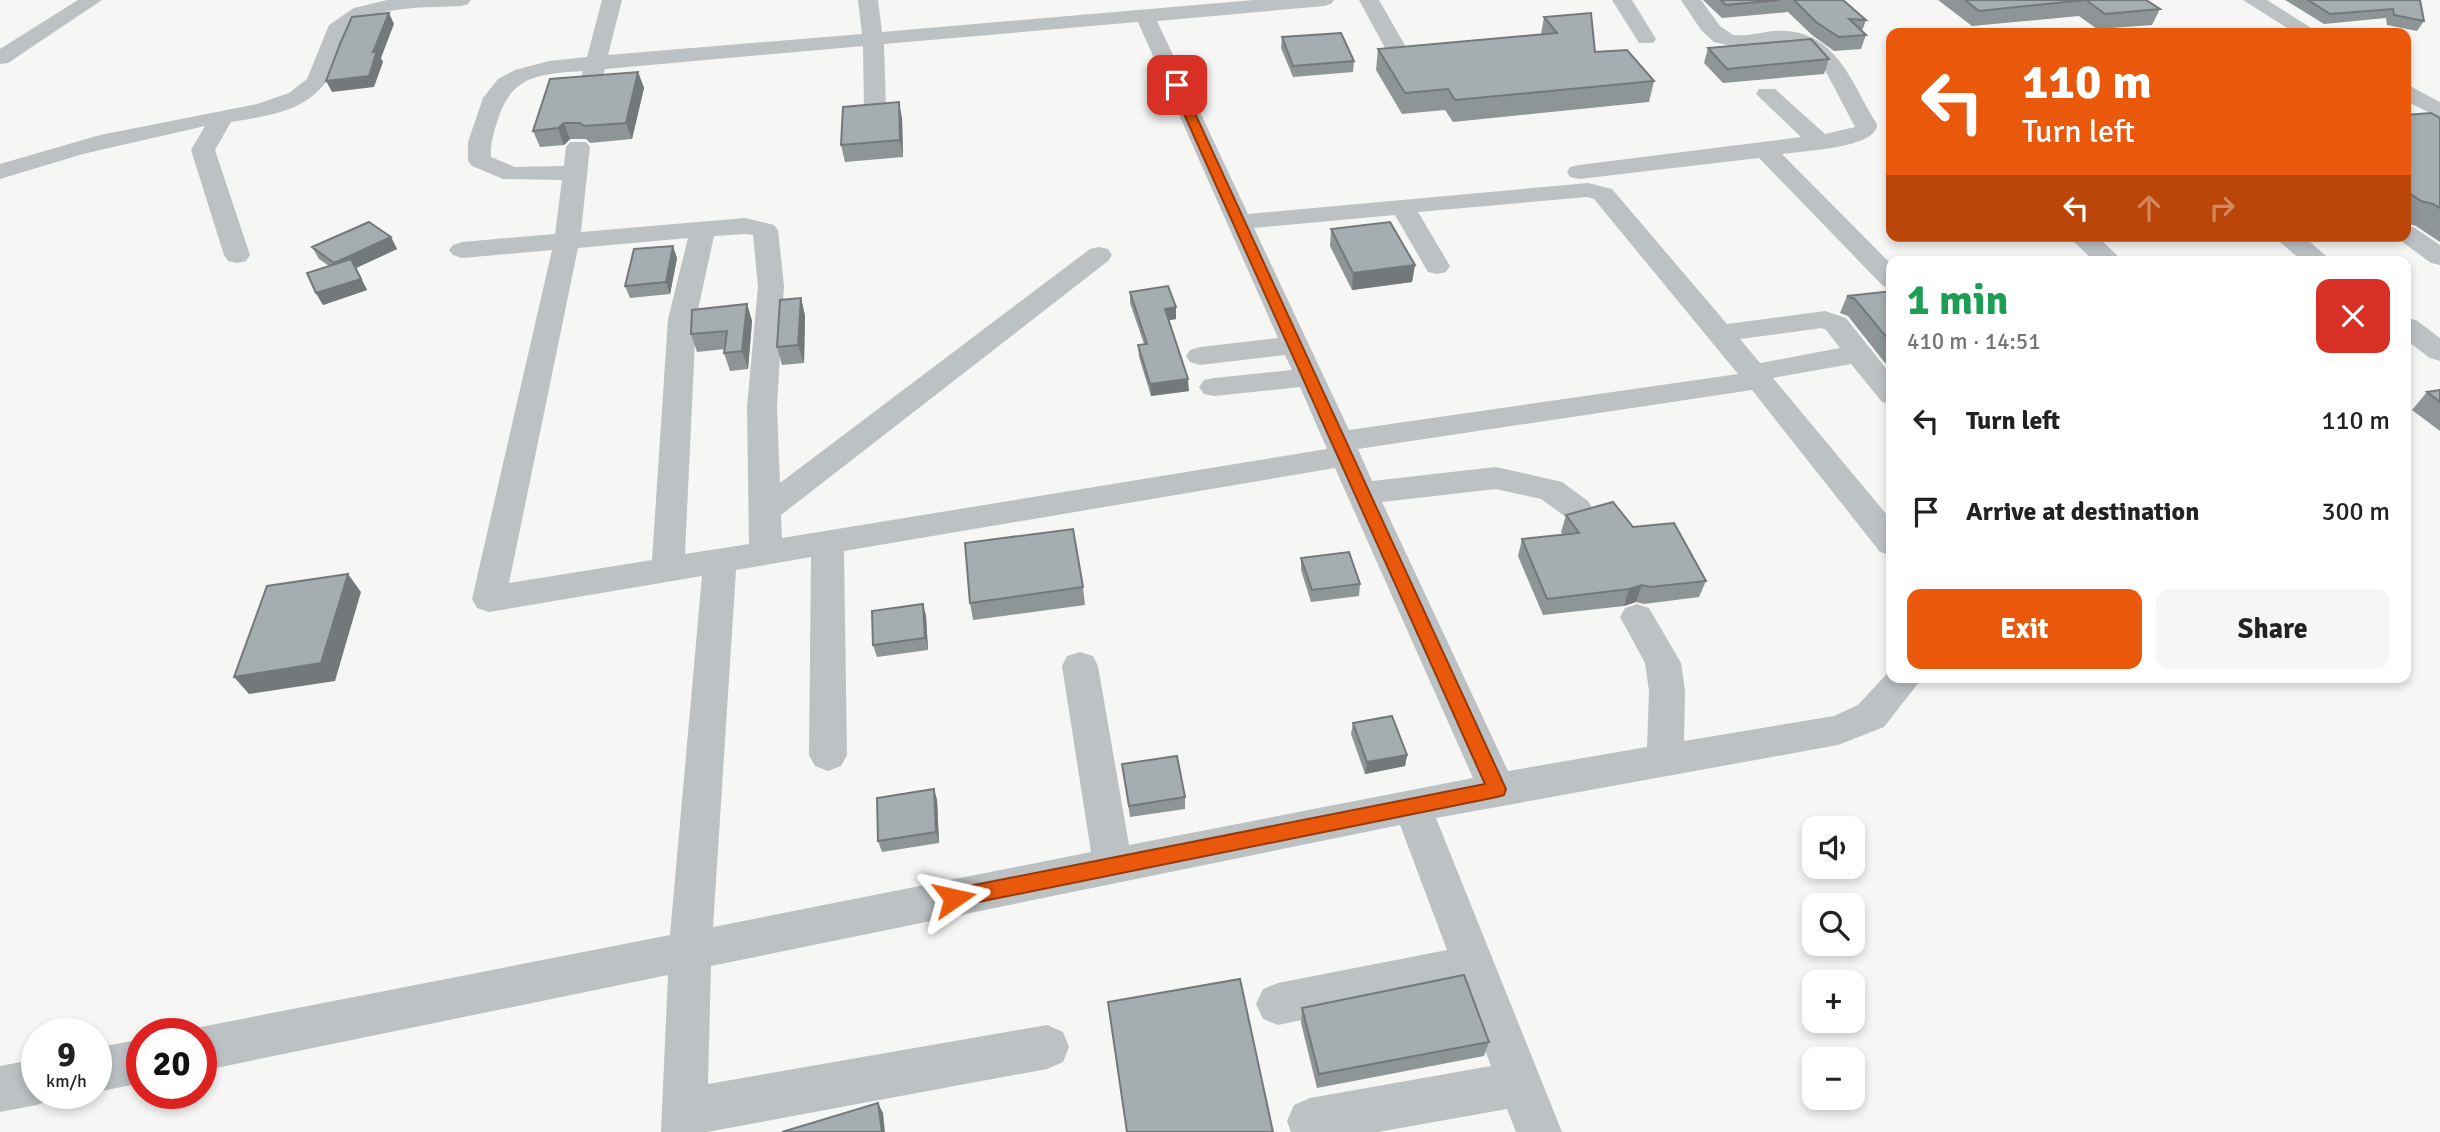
<!DOCTYPE html>
<html lang="en">
<head>
<meta charset="utf-8">
<style>
	:root { --surface:#fff; --page:#f6f6f6; --text:#222; --muted:#767676; --accent:#ea580c }
	body { margin:0; font-family:Signika,sans-serif; background:var(--page); color:var(--text); height:100vh; display:flex; flex-direction:column; font-size:26px; white-space:nowrap }
	* { box-sizing:border-box; margin:0 }
	p { font-size:23px; color:var(--muted) }
	.icon { flex:none; width:38px; height:38px; fill:none; stroke:currentColor; stroke-width:2; stroke-linecap:round; stroke-linejoin:round }
	.map { position:relative; flex:1; overflow:hidden }
	.sheet { position:absolute; left:1886px; top:256px; width:525px; height:427px; display:flex; flex-direction:column; background:var(--surface); border-radius:14px; box-shadow:0 4px 10px #0003 }
	.sheet>* { flex:none }
	.guide { position:absolute; left:1886px; top:28px; width:525px; height:214px; border-radius:14px; box-shadow:0 4px 10px #0003; background:#ea580c; color:#fff; overflow:hidden }
	.controls { position:absolute; left:1802px; top:816px; display:grid; gap:14px }
	.controls a { display:grid; place-items:center; width:63px; height:63px; border-radius:14px; background:var(--surface); box-shadow:0 4px 10px #0003; font-size:35px }
	.speed { position:absolute; left:21px; top:1018px; display:flex; gap:14px; font-size:35px; font-weight:700; text-align:center }
	.speed>* { display:grid; place-content:center; width:91px; height:91px; border-radius:50%; background:var(--surface); box-shadow:0 4px 10px #0003; line-height:1 }
	.speed small { font-size:18px; font-weight:400 }
	.speed .limit { border:10px solid #d22; background:#fff; color:#111 }
	.pin { position:absolute; display:grid; place-items:center; width:60px; height:60px; color:#fff; margin:-30px; border-radius:14px; box-shadow:0 4px 10px #0006 }
	.me { position:absolute; width:77px; margin:-38px; rotate:79deg; stroke-linejoin:round; filter:drop-shadow(0 0 5px #0008) }
	.turn { display:flex; align-items:center; gap:24px; height:147px; padding:0 21px; font-size:32px }
	.turn .icon { width:91px; height:91px; stroke-width:2.5 }
	.turn b { display:block; font-size:49px; line-height:60px }
	.lanes { display:flex; align-items:center; height:66px; padding:0 21px; background:#0003; justify-content:center; gap:35px; direction:ltr }
	.lanes .off { opacity:.35 }
	.round { display:grid; place-items:center; flex:none; width:74px; height:74px; border-radius:14px; background:var(--page) }
	.overview { display:flex; align-items:center; justify-content:space-between; height:119px; padding:0 21px }
	h1 { font-size:42px; font-weight:700; line-height:52px; color:#1e9e55 }
	.button { display:flex; gap:14px; margin-top:auto; padding:14px 21px }
	.button a { flex:1; height:80px; border-radius:14px; background:var(--accent); color:#fff; font-size:28px; font-weight:700; line-height:80px; text-align:center }
	.button a+a { background:var(--page); color:var(--text) }
	ul { padding:0; list-style:none }
	li { display:flex; align-items:center; gap:21px; height:91px; padding:0 21px }
	li div { flex:1 }
	li b { display:block; font-size:26px }
	li em { font-style:normal }
	.map>svg:first-child { display:block }
</style>
</head>
<body>
<div class="map">
<svg width="2440" height="1132" viewBox="0 0 2440 1132">
	<rect width="100%" height="100%" fill="#f6f6f4"/>
	<g fill="none" stroke-linecap="round" stroke-linejoin="round">
		<path fill="#bcc1c3" fill-rule="evenodd" d="M78,0H102L8,63L0,64V49Z
			M387,0H471L468,4L461,6C427,8 385,5 355,24C343,31 343,44 339,56C321,109 280,114 231,122L215,150L250,255L246,261L237,263L228,261L224,255L191,150L205,126L83,154L0,179V164L100,135L257,104L289,93L307,79L329,25L354,8Z
			M602,0H622L608,55L862,34L858,0H878L882,32L1254,0H1334L1331,4L1324,6L1157,21L1248,214L1588,183L1612,189L1727,324L1825,311L1846,318L1892,376V404L1882,402L1851,364L1773,378L1892,521V556L1880,552L1752,390L1358,449L1372,481L1496,467L1562,482L1588,501L1593,509L1588,517L1577,520L1566,517L1541,499L1496,489L1382,502L1508,771L1647,747L1649,691L1645,663L1620,617L1625,608L1637,604L1649,608L1681,663L1685,691L1684,741L1834,716L1858,705L1892,668V677H1923L1884,727L1838,745L1436,818L1562,1132H1516L1507,1109L1378,1132H1291L1287,1121L1294,1105L1310,1098L1491,1066L1461,987L1278,1025L1263,1019L1256,1004L1263,989L1278,983L1447,950L1400,825L711,966L708,1084L1047,1025L1063,1032L1069,1047L1063,1062L1047,1069L707,1132H661L668,975L201,1071V1034H185L201,1027L670,935L702,576L489,612L477,608L472,599L552,250L462,258L453,255L449,250L453,245L462,242L555,234L562,180L503,179L472,166L468,161V142L483,98L498,79L515,70L549,61L587,57ZM1138,22L1278,338L1200,347L1190,350L1186,356L1190,362L1200,365L1285,355L1292,370L1214,378L1204,380L1199,387L1204,394L1214,396L1300,387L1327,449L782,538L781,515L1108,261L1112,255L1108,249L1099,247L1090,249L780,483L777,407L784,286L778,230L774,225L745,218L581,232L590,147L586,142H570L566,147L564,166L515,167L491,157C490,143 494,132 498,119C512,74 542,74 583,71L580,82L583,87H599L605,69L863,46L864,110L867,115H883L886,110L884,44ZM1587,197L1594,199L1738,374L1349,430L1254,228L1395,215L1428,272L1437,274L1446,272L1450,266L1418,212ZM745,234L753,235L758,286L747,407L749,544L685,554L696,319L714,236ZM688,238L668,319L652,560L509,583L578,248ZM1822,328L1826,330L1840,348L1760,363L1740,339ZM1335,468L1473,778L1129,845L1098,666L1093,656L1080,652L1067,656L1062,666L1091,852L713,927L736,570L811,557L809,755L815,766L828,771L841,766L847,755L844,551Z
			M1359,0H1379L1410,54L1407,59H1391Z
			M1612,0H1632L1656,39L1653,43H1639Z
			M1681,0H1701L1720,26L1733,35C1751,37 1769,29 1787,31C1839,35 1853,87 1877,124C1878,148 1802,151 1782,154L1892,265V288L1883,286L1759,158L1579,179L1570,177L1567,172L1570,167L1579,165L1801,137L1756,94L1759,89H1775L1825,134L1855,127L1825,70L1804,48L1786,43L1740,48L1714,42L1701,30Z
			M2243,0H2267L2319,33H2295Z
			M2406,84L2440,102V118L2406,101Z
			M2406,225L2415,228L2440,245V265L2431,263L2397,238L2396,236H2406Z
			M2068,236H2097L2123,261H2094Z
			M2273,236H2303L2332,261H2302Z
			M2406,318L2416,320L2440,338V361L2430,358L2406,340Z
			M142,1039V1083L96,1092V1048Z
			M37,1059V1094H55L53,1098L37,1105L0,1112V1066Z"/>
	</g>
	<path fill="#8d9597" d="M1703,0H1843L1866,20L1862,31L1866,35L1861,49L1834,51L1812,35L1788,12L1722,18Z
		M1938,0H2146L2160,9L2152,25L2097,29L2079,16L1972,26Z
		M2285,0H2420L2424,21L2417,31L2387,25L2386,18L2324,24Z
		M1544,17L1595,52L1654,81L1649,102L1453,122L1445,110L1402,114L1376,70L1378,49L1541,34Z
		M1282,37L1354,61L1353,72L1293,77L1281,48Z
		M1708,48L1829,59L1824,74L1723,83L1704,63Z
		M638,72L644,88L632,139L590,143L586,139H570L564,145L540,147L533,131Z
		M2406,115L2440,118V242L2416,226L2406,223Z
		M902,118L903,157L845,162L841,145Z
		M1331,229L1415,265L1412,282L1352,290L1330,246Z
		M391,237L397,249L356,268L367,290L323,305L316,293L329,266L319,259L312,247Z
		M677,258L670,294L630,298L625,286Z
		M1892,291V363H1885L1848,316L1840,313L1847,296Z
		M1130,292L1176,307V319L1168,320L1189,391L1151,396L1139,357L1138,345L1144,344L1130,303Z
		M801,298L805,316L804,363L782,365L777,347Z
		M747,304L752,321L748,369L730,371L724,353L725,349L697,352L691,334Z
		M2440,390V431L2412,410L2427,392Z
		M1566,515L1633,527L1706,581L1699,597L1644,604L1636,602L1624,606L1543,615L1518,556L1522,539L1563,535L1561,532Z
		M1301,558L1360,584L1359,596L1311,602L1301,570Z
		M1083,587L1085,605L973,620L970,603Z
		M923,604L926,616L928,650L877,657L873,645Z
		M1353,723L1407,755L1405,766L1365,774L1351,734Z
		M1122,764L1185,797V809L1130,817Z
		M934,789L937,800L939,843L882,852L878,841Z
		M1302,1008L1489,1042L1484,1056L1317,1088L1301,1023Z"/>
	<path fill="#73797b" d="M389,13L394,24L381,58L383,62L374,87L332,92L326,81L373,52Z
		M638,72L644,88L632,139L626,123Z
		M899,102L902,118L903,157L900,140Z
		M564,123L570,139L564,145L558,128Z
		M391,237L397,249L356,268L367,290L323,305L316,293L341,274L334,263Z
		M673,246L677,258L670,294L666,282Z
		M1415,265L1412,282L1352,290L1353,273Z
		M801,298L805,316L804,363L798,345Z
		M747,304L752,321L748,369L742,351Z
		M1176,307V319L1165,321V309Z
		M1188,379L1189,391L1151,396L1150,384Z
		M348,574L361,592L335,681L249,694L234,677Z
		M1642,585L1636,602L1624,606L1629,589Z
		M923,604L926,616L928,650L925,638Z
		M1407,755L1405,766L1365,774L1367,762Z
		M934,789L937,800L939,843L936,832Z
		M878,1103L883,1113L885,1132H882Z"/>
	<path fill="#a4adb0" stroke="#73797b" stroke-width="2" d="M1721,0H1779L1726,5Z
		M1794,0H1843L1866,20L1849,19L1866,35L1839,37L1816,22Z
		M1965,0H2146L2160,9L2105,14L2086,0L1979,11Z
		M2308,0H2420L2424,21L2394,15L2393,9L2330,14Z
		M389,13L373,52L377,51L369,76L326,81L340,44L352,17Z
		M1591,13L1595,52L1627,50L1654,81L1455,100L1448,89L1405,93L1378,49L1557,33L1544,17Z
		M1341,33L1354,61L1293,66L1282,37Z
		M1811,39L1829,59L1727,69L1708,48Z
		M638,72L626,123L584,126L580,123H564L558,128L533,131L550,79Z
		M899,102L900,140L841,145L843,107Z
		M2431,113L2440,118V208L2433,204L2421,201L2406,191V162L2409,161L2406,160V115Z
		M369,222L391,237L334,263L312,247Z
		M1390,222L1415,265L1353,273L1331,229Z
		M673,246L666,282L625,286L634,249Z
		M351,259L361,279L316,293L307,273Z
		M1168,286L1176,307L1165,309L1188,379L1150,384L1138,345L1147,344L1130,292Z
		M1892,291V344L1855,299L1847,296Z
		M801,298L798,345L777,347L780,300Z
		M747,304L742,351L724,353L727,331L691,334L692,310Z
		M2440,390V402L2427,392Z
		M1613,502L1633,527L1674,523L1706,581L1650,587L1642,585L1629,589L1547,599L1522,539L1579,533L1566,515Z
		M1073,529L1083,587L970,603L965,543Z
		M1349,552L1360,584L1312,590L1301,558Z
		M348,574L321,663L234,677L267,586Z
		M923,604L925,638L873,645L872,611Z
		M1392,716L1407,755L1367,762L1353,723Z
		M1177,756L1185,797L1129,806L1122,764Z
		M934,789L936,832L878,841L877,798Z
		M1464,975L1489,1042L1319,1074L1302,1008Z
		M1240,979L1273,1132H1127L1108,1002Z
		M878,1103L882,1132H782Z"/>
	<path fill="#ea580c" stroke="#983908" stroke-width="2" d="M1173,82L1182,85L1506,789L1504,795L1497,797L954,907L948,904L945,898L948,892L954,889L1485,784L1171,85Z"/>
</svg>
<div class="controls">
<a><svg class="icon" aria-label="sound" viewBox="0 0 24 24"><path d="M4 9h4l5-4v14l-5-4H4zM17 9q2 3 0 6"/></svg></a>
<a><svg class="icon" aria-label="search" viewBox="0 0 24 24"><circle cx="10" cy="10" r="6"/><path d="M15 15l6 6"/></svg></a>
<a>+</a>
<a>−</a>
</div>
<div class="speed"><div>9<small>km/h</small></div><div class="limit">20</div></div>
<div class="pin" style="left:1177px;top:85px;background:#d93025"><svg class="icon" aria-label="arrive" viewBox="0 0 24 24"><path d="M6 21V4h12l-3 4 3 4H6"/></svg></div>
<svg class="me" style="left:954px;top:898px" viewBox="-20 -20 40 40"><path d="M0-17L14 15 0 8-14 15z" fill="#ea580c" stroke="#fff" stroke-width="4"/></svg>
<div class="guide">
<div class="turn"><svg class="icon" aria-label="left" viewBox="0 0 24 24"><path d="M17 20v-9H6M10 6l-5 5 5 5"/></svg><div><b>110 m</b>Turn left</div></div>
<div class="lanes"><svg class="icon" aria-label="left" viewBox="0 0 24 24"><path d="M17 20v-9H6M10 6l-5 5 5 5"/></svg><svg class="icon off" aria-label="ahead" viewBox="0 0 24 24"><path d="M12 20V5M6 11l6-6 6 6"/></svg><svg class="icon off" aria-label="right" viewBox="0 0 24 24"><path d="M7 20v-9h11M14 6l5 5-5 5"/></svg></div>
</div>
<section class="sheet">
<div class="overview"><div><h1>1 min</h1><p>410 m · 14:51</p></div><a class="round" style="background:#d93025;color:#fff"><svg class="icon" aria-label="close" viewBox="0 0 24 24"><path d="M6 6l12 12M18 6L6 18"/></svg></a></div>
<ul>
<li><svg class="icon" aria-label="left" viewBox="0 0 24 24"><path d="M17 20v-9H6M10 6l-5 5 5 5"/></svg><div><b>Turn left</b></div><em>110 m</em></li>
<li><svg class="icon" aria-label="arrive" viewBox="0 0 24 24"><path d="M6 21V4h12l-3 4 3 4H6"/></svg><div><b>Arrive at destination</b></div><em>300 m</em></li>
</ul>
<div class="button"><a>Exit</a><a>Share</a></div>
</section>
</div>
</body>
</html>
